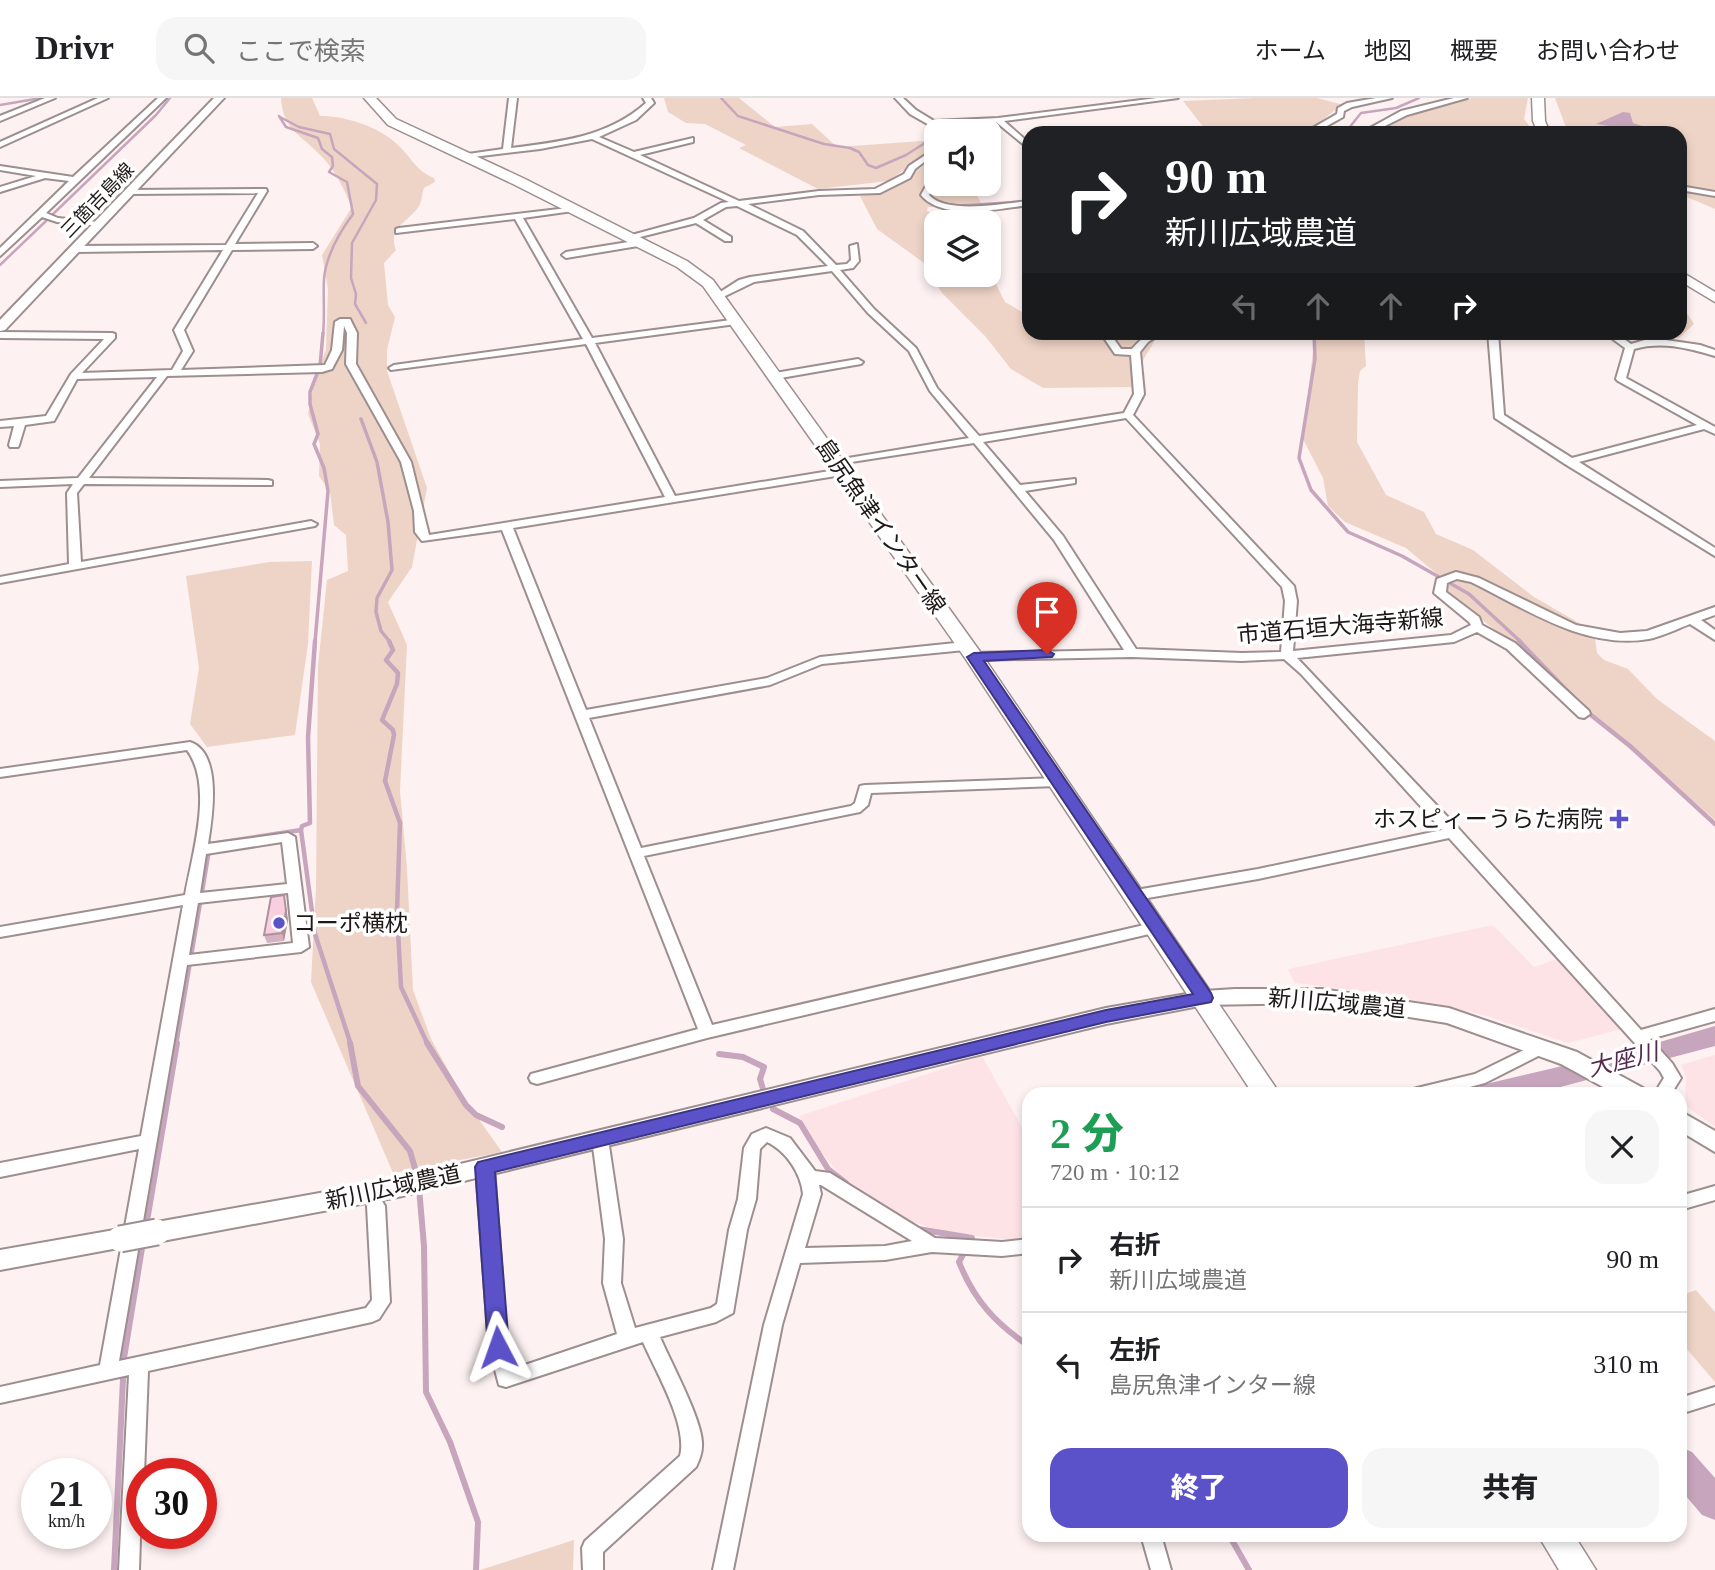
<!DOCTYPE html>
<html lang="ja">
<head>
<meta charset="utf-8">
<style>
	:root { --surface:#fff; --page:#f6f6f6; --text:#202124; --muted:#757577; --line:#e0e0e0; --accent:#5b52ca }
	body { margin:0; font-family:"Times New Roman","Noto Sans JP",serif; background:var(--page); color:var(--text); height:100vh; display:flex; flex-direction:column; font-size:26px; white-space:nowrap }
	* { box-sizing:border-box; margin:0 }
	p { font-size:23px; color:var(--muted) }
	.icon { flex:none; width:38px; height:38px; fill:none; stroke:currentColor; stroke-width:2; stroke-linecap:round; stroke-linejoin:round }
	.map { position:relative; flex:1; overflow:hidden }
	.panel { position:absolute; left:1022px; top:989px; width:665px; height:455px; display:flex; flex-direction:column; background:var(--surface); border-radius:21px; box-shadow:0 4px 10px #0003 }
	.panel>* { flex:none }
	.top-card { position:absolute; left:1022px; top:28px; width:665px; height:214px; border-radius:21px; box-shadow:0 4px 10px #0003; background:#202124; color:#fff; overflow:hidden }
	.controls { position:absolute; left:924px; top:21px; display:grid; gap:14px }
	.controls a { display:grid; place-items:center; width:77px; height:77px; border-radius:14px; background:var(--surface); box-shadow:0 4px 10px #0003; font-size:35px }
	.speed { position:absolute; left:21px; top:1360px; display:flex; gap:14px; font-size:35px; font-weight:700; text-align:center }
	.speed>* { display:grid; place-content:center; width:91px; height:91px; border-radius:50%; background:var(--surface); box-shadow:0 4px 10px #0003; line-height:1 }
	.speed small { font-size:18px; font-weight:400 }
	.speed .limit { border:10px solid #d22; background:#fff; color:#111 }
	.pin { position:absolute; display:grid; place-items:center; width:60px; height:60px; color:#fff; margin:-72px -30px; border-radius:50% 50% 50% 0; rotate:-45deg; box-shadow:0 0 7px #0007 }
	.pin .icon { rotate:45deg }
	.me { position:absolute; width:77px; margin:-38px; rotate:356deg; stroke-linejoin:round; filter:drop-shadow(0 0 5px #0008) }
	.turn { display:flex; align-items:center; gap:24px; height:147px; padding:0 28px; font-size:32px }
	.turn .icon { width:91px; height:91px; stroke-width:2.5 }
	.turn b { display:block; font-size:49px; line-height:60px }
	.lanes { display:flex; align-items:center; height:66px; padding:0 28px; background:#0003; justify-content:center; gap:35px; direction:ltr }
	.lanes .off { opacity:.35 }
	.round { display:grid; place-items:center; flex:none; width:74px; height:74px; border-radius:21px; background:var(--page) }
	.overview { display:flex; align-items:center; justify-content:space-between; height:119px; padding:0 28px }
	h1 { font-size:42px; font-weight:800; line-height:52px; color:#1e9e55 }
	.cta { display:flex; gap:14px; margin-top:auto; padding:14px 28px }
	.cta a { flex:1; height:80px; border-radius:21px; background:var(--accent); color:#fff; font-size:28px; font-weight:800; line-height:80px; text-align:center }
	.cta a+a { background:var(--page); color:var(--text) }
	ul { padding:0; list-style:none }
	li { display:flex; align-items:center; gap:21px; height:105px; padding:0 28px; border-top:2px solid var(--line) }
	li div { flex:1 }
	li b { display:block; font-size:26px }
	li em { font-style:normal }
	header { display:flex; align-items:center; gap:42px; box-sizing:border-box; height:98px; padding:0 35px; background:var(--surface); border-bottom:2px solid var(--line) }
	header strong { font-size:33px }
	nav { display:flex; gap:38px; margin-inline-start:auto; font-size:24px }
	.search { width:490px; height:63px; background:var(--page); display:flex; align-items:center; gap:18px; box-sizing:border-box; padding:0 24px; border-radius:21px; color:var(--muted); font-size:26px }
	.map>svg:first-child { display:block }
</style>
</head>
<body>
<header>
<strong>Drivr</strong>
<div class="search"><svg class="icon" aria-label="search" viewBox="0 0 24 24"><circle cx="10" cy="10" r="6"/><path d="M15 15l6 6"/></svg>ここで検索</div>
<nav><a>ホーム</a><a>地図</a><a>概要</a><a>お問い合わせ</a></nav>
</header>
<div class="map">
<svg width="1715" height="1472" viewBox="0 0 1715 1472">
	<rect width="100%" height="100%" fill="#fef1f1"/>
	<path fill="#fde3e5" d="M1493,827L1534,869L1563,859L1626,930L1568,945L1484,917L1384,896L1295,885L1288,871Z
		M1715,957V1029L1685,1007L1686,979L1681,967Z
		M982,958L1029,1042V1138L1016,1142L954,1136L898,1120L845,1084L820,1052L799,1018Z"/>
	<path fill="#eed4c6" d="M281,0H312L320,18C346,18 378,28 398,47C411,59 416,73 434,80L435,84L424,90C422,95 422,103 419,108C409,124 387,129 396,152L384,165L388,207L395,219L387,252V273L427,390L412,469L388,504L407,547L400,693L407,770L413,892L431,941L463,999L502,1054L393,1075L311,884L316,790L318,568L327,482L348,473L346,437L334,427L330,394L319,378L320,346L308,316L316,276L326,252L328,191L322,157L352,109C344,92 337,75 324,61C304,38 283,34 281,0Z
		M664,0H739L775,29L812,26L837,49L936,42L924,58L888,83L818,91L739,50L746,47L705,26L686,25L668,14Z
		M1256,0H1317L1344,7C1327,15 1317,32 1298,35C1273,39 1234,35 1208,35L1183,3Z
		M1472,0H1528L1524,21L1535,35H1375L1407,18Z
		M1555,0H1715V111L1680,96V35H1568Z
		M936,58V86H970L983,108L928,109L927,113L943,119L946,124H936V177H989V172L1005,204L1029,218V234L1166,235L1157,239L1134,277V289L1043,290L1011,271L985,238L942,195L924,165L877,131L860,98L889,93Z
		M1680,198L1681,206L1694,226L1679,240L1641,239L1621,235L1680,234Z
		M1315,235H1364L1366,268L1360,273L1358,285L1357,344L1386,397L1424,414L1436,436L1473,452L1534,499L1579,525L1577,528L1471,476L1438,477L1406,450L1345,424L1328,408L1323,380L1303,341Z
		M312,463L308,546L295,637L207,649L190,626L199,570L186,478L269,464Z
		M1456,479L1473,483L1559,527L1595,540L1597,555L1604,562L1628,571L1657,601L1715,643V722L1667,680L1591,620L1516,549L1447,494L1446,484Z
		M1696,1192L1715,1214V1284L1680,1243V1198Z
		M574,1442L573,1472H480Z"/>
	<path fill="#c6a5bd" d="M1623,14L1630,15L1633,25L1645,29L1644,33L1596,26Z"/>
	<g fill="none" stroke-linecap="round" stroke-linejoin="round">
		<path stroke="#c6a5bd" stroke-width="2.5" d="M721,0L738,18L824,46L850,50L859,54L868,67L876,70L906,57L936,38
			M0,7L41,0
			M279,18L286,29L318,40L322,51L332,59L333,68L329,74L347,84L353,116C339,135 326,157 324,181C323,199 325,218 323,236
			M280,19L299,29L330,36L334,51L377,86L376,102L352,145L351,180L356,196L355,206L366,225
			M1254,35L1260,32L1312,31
			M1338,35L1349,30L1361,15L1396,10L1419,0
			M932,102L930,99L936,84
			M953,108L1029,103
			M52,117L156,17L170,0
			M0,167L46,123"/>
		<path stroke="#c6a5bd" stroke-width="3.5" d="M1314,235L1315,261L1299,360L1311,392L1348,434L1402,458L1469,496L1521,544
			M361,321L377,364L388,424L392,472L377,500L376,514L381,533L390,544
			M315,544L328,393L324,370L314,346L318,336L310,306V294L320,268L323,235"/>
		<path stroke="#c6a5bd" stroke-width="4.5" d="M389,543L393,552L386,562L398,575L397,586L382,622L393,632L394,637L385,683L400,725L397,813L401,889L428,947
			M1519,543L1573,599
			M1586,613L1630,648L1715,726
			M301,732L315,836L351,947
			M176,947L210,746L301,732L302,728L310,725L308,639L315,543"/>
		<path stroke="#c6a5bd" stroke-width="6" d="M350,945L358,988L410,1053L418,1081
			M427,945L466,1007L476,1017L502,1029
			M719,956L743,959L764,969L760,981L763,991
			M773,1011L800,1025L828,1071L846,1085
			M419,1090L424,1148L426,1294L450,1344L478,1424L476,1472
			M146,1129L177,945
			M918,1131L972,1140L970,1145
			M965,1153L959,1164C974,1202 995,1225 1029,1248
			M1229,1437L1249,1472
			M114,1472L124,1260L143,1144"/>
		<path fill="#c6a5bd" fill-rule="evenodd" d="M1715,928V948L1534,996H1476L1480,988L1490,985L1639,950Z
			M1680,1349L1692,1354L1715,1380V1422L1702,1417L1680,1391Z"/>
		<path stroke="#dcd0d0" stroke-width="18" stroke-dasharray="18 9" stroke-linecap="butt" d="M378,1100L382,1077"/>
		<g stroke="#9d8e8f" stroke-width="4">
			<path id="street" d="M45,0H55L0,23V18Z
				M98,0H108L0,49V44Z
				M158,0H166L46,115L58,120L98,124H101V128L57,124L42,119L0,158V150L69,83L45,80L0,94V89L36,78L0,72V68L73,79Z
				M509,0H517L511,50C560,44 608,39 646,5L643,0H651L654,5L636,22L599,39L634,54L693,40V44L640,57L739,103L819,93L875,91L904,76L909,68L936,50V55L915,71L910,80L880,95L819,97L748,106L803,133L836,167L847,166L851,162L850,148L857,146L859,163L853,170L840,172L874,211L916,250L937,290L979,338L1124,315L1134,296L1131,257L1115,256L1100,234H1109L1121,251H1132C1142,240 1148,234 1163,234L1148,244L1140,254L1144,296L1133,317L1294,488L1297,503L1293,553L1451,537L1471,527L1469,524L1434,495L1437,481L1456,474L1479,480L1576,527L1620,535L1647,533L1715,509V517L1701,522L1715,532V542L1690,526C1677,531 1663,538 1649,541C1585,552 1526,511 1471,484L1457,481L1447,485L1446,494L1479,519L1482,527L1515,545L1589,613L1590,616L1584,620L1579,619L1507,551L1477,534L1454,544L1297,560L1459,731L1641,932L1715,911V923L1650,941L1672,965L1681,980L1671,996H1654L1664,980L1660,973L1449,740L1258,781L1136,802L1131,800L1129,797L1136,792L1258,771L1442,732L1301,576L1284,561L1242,563L1132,559L970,562L968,559L970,556L974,555L1124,552L1054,442L974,345L832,367V363L836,362L969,340L930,293L909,253L868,215L832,173L754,184L721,200L714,198L739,182L750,179L828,168L797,137L737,108L726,109L703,122L731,139V143H725L696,125L628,142V138L694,120L721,105L729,104L592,41L540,51L465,60V56H468L503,51ZM1126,320L1282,489L1285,503L1281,554L1242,555L1136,551L1063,438L1025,393L1075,385V381L1020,387L983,344Z
				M895,0H903L916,12L934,23L998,20L1157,0H1178L1004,23L1029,45V51L996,24L941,27L945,30L938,32L910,16Z
				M1376,0H1392L1352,9L1344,13L1343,19L1325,29L1346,35L1319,32L1313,35H1304L1337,16L1338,10L1347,5Z
				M1454,0H1467L1407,17L1371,35H1361L1401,13Z
				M936,75V84L929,97C947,117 1005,105 1029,103V107C999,111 942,123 921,97L932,77Z
				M1680,88L1715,94V98L1680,92Z
				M266,91L267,93L235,146L313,145L317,148L313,151L232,152L184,232L193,253L181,272L325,267L332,252L335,224L340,221H350L357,235L356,266L411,364L429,437L665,399L586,246L391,272L389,270L394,267L583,241L515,121L396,135V131L399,130L576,109L577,111L573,113L523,120L592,240L739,221L741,223L736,226L595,245L675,398L842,371L847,374L842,377L513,430L586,612L767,580L820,559L965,544L971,548L965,552L822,566L770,587L589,620L641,750L851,708L855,705L860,688L865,687L1057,680L1064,684L1057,688L871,695L868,707L860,714L644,758L712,927L1157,824L1164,829L1162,833L707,940L537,986L531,984L529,980L531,976L698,931L502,432L422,443L415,434L414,413L401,364L346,266L347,235L344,228L342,252L332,271L322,274L167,278L89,380L268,382L272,383V387L84,386L77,395L81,464L311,423L317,426L315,428L0,485V479L69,466L67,395L73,386L0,389V383L78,380L157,279L77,281L54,323L25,327L19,347L18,349H10L9,347L14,328L0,329V323L46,318L71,276L104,241L0,240V234L112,235L115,236V240L82,275L172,272L183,253L174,232L223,152L75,154L71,151L75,148L226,147L258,95L129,96L125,94L129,92Z
				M641,142L644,143V147L566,160L562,157L566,154Z
				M1488,234H1498L1504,317L1572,360L1697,327L1618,283L1616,281L1625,250L1603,234H1614L1631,246L1652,240L1700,247L1715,252V258C1688,250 1662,243 1634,251L1626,280L1715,329V336L1704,331L1579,364L1715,450V458L1565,366L1495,320Z
				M858,261L863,264L861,266L775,281L770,278L775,275Z
				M190,644C223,655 212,721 208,746L288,735L295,739L309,849L301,854L187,867L119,1263L366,1210L372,1202L367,1108L370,1103L376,1101L382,1103L385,1108L390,1204L379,1221L372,1224L148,1273L144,1376H142L139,1472H119L129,1277L0,1305V1289L100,1267L139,1051L0,1079V1065L141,1038L183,807L0,839V829L185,797C192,757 214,688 187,652L0,679V671ZM282,744L287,786L200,795L206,756ZM288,795L293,845L189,857L198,805Z
				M1542,943L1548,945L1550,949L1548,953L1485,985L1443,996H1409L1411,992L1417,990L1475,976Z
				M766,1030L790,1040L815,1073L830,1075L935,1140L1002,1144L1029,1141V1155L1002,1158L932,1154L885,1162L800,1165L782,1227L733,1472H713L764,1227L803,1096C801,1075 786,1053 767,1044L760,1051L756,1101L747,1132L733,1215L716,1224L660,1239C670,1263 704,1325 702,1348C702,1355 699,1363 696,1369L603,1454V1472H583L582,1450L585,1443L680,1358C688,1327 656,1274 643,1244L506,1289L499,1287L489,1249L476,1069L479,1064L485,1062L491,1064L494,1069L507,1249L513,1271L617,1236L603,1185L605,1141L592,1041L594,1036L600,1035L606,1036L608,1041L623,1141L621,1185L635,1230L711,1210L717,1206L729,1132L738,1101L744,1050L752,1036ZM819,1087H821L912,1143L885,1148L805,1150L821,1096Z
				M1715,1088V1102L1680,1112V1098Z
				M1715,1289V1305L1680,1316V1300Z
				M1141,1437H1161L1171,1472H1151Z"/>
		</g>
		<g stroke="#9d8e8f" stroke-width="4">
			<path id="secondary" d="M214,0H224L5,232L0,233V222Z
				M1235,891H1321L1449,910L1577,954L1643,990L1646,996H1616L1561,966L1447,925L1321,905L1204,907L1106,926L398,1099L157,1144L148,1141L145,1134L148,1127L157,1124L398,1081L1106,910L1204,893Z
				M1680,1013L1715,1033V1054L1680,1033Z
				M120,1131L129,1134L132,1141L129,1148L0,1172V1152Z"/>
		</g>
		<g stroke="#9d8e8f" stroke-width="3">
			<path id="primary" d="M364,0H376L396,21L523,80L687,163L713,182L981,555L1280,996H1253L965,560L703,188L677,169L513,86L388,27Z
				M1532,0H1544L1545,23L1550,35H1538L1533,23Z
				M1680,173L1715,194V204L1680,183Z
				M1538,1437H1574L1596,1472H1559Z"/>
		</g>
		<use href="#street" fill="#fff" fill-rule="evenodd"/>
		<use href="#secondary" fill="#fff" fill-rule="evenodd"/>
		<use href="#primary" fill="#fff" fill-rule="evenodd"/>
		<g stroke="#9d8e8f" stroke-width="29" stroke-linecap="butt">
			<path id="secondary-bridge" d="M120,1141L157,1134"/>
		</g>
		<use href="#secondary-bridge" stroke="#fff" stroke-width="25"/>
	</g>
	<path fill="#d6b2c0" d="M284,797L288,822L284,843L267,845L264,837Z"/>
	<path fill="#ae919c" d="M284,797L288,822L284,843L282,835Z"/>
	<path fill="#f9cfdf" stroke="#ae919c" stroke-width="2" d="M284,797L286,813L282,835L264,837L271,799Z"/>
	<path fill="#5b52ca" stroke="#3b3583" stroke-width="2" d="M1047,552L1054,556L1052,559L984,563L1211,895L1213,900L1211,904L1106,924L495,1074L509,1249L506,1255L498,1258L491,1255L488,1249L475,1069L478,1064L1106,912L1193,896L967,559L974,555Z"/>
	<g fill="#5b52ca" stroke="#fff" stroke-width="2.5">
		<path d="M1615.5 710.5h7v7h7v7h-7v7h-7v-7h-7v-7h7z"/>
		<circle cx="279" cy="825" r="7"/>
	</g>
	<g text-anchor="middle" stroke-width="7" stroke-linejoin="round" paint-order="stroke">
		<g font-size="19" fill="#1e1818" stroke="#fff">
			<text transform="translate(97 102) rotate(-46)" y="7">三箇吉島線</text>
		</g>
		<g font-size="23" fill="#1e1818" stroke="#fff">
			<text transform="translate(881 428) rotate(55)" y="8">島尻魚津インター線</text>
			<text transform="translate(1340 528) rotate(-5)" y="8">市道石垣大海寺新線</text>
			<text transform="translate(1337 905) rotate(5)" y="8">新川広域農道</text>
			<text transform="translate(393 1089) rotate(-12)" y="8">新川広域農道</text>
		</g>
		<g font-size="23" fill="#1e1818" stroke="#fff" text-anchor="end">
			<text x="1603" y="729">ホスピィーうらた病院</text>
			<text x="293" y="833" text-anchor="start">コーポ横枕</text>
		</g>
		<g font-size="24" font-style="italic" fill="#552a4c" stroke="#fff">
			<text transform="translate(1623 962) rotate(-14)" y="8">大座川</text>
		</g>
	</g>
</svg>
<div class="controls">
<a><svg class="icon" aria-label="sound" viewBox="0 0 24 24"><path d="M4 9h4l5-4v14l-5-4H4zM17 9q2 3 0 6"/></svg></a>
<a><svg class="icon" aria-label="layers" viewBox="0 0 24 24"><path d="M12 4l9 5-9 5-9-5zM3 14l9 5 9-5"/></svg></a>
</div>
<div class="speed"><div>21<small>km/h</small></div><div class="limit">30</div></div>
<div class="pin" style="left:1047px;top:556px;background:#d93025"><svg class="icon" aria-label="arrive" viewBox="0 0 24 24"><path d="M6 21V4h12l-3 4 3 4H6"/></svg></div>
<svg class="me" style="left:498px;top:1249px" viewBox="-20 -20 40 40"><path d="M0-17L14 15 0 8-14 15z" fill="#5b52ca" stroke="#fff" stroke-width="4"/></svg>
<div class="top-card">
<div class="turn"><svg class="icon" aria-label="right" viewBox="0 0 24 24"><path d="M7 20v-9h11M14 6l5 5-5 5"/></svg><div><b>90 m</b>新川広域農道</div></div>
<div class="lanes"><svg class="icon off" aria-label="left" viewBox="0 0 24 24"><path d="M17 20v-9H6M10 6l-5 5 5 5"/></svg><svg class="icon off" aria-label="ahead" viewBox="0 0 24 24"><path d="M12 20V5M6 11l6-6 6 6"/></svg><svg class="icon off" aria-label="ahead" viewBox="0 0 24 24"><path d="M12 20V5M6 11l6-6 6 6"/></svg><svg class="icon" aria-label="right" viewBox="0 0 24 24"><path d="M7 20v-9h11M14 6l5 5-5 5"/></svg></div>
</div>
<section class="panel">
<div class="overview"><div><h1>2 分</h1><p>720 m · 10:12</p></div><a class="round"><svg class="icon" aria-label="close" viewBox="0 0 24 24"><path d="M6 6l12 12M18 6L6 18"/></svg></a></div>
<ul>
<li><svg class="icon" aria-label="right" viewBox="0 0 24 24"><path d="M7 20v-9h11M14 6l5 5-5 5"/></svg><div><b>右折</b><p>新川広域農道</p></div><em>90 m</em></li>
<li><svg class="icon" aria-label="left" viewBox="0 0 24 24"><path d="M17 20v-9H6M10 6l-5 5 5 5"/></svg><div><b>左折</b><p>島尻魚津インター線</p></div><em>310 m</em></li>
</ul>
<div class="cta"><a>終了</a><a>共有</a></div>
</section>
</div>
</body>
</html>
